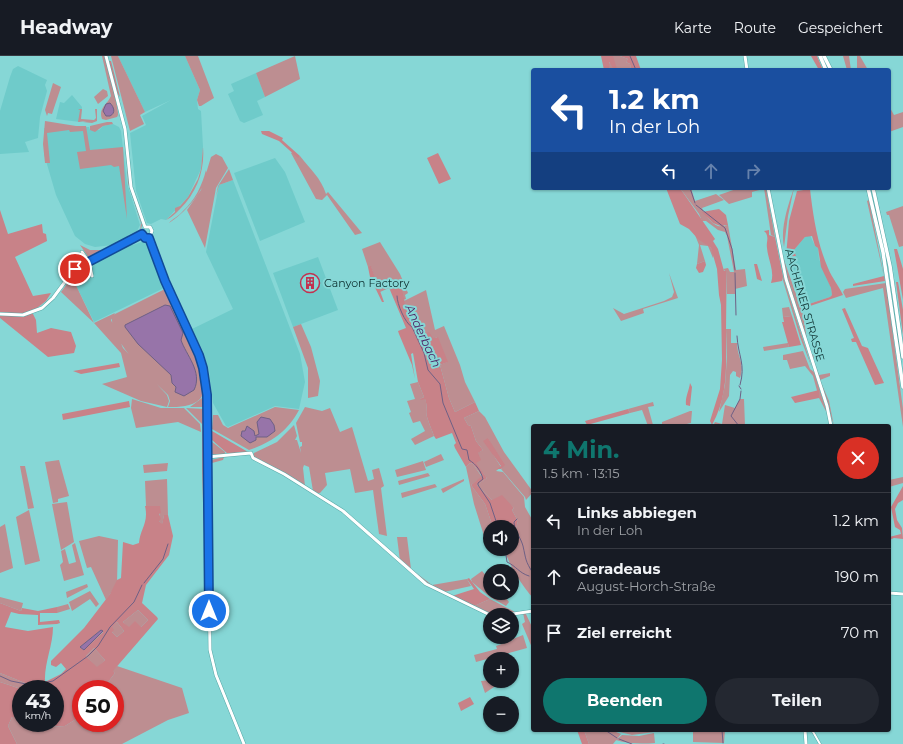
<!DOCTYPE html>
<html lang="de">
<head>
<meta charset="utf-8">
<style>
	:root { --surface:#171b24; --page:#242831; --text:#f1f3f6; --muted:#9ea1a6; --line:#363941; --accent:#0f766e }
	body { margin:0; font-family:Montserrat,sans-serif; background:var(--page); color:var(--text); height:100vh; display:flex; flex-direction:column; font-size:15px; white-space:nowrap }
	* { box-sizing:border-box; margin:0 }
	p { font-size:13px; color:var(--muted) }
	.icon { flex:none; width:22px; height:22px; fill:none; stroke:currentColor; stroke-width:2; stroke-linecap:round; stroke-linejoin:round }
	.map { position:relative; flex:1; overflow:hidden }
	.side { position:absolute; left:531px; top:368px; width:360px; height:308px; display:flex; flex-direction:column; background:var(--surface); border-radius:4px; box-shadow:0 1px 3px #0004 }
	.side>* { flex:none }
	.top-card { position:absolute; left:531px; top:12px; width:360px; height:122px; border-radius:4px; box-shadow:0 1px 3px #0004; background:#1a4fa0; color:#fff; overflow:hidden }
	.fabs { position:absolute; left:483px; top:464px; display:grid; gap:8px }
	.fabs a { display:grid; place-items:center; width:36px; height:36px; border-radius:50%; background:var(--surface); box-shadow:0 1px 3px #0004; font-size:20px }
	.speed { position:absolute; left:12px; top:624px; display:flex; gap:8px; font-size:20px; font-weight:700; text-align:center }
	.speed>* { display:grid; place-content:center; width:52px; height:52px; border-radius:50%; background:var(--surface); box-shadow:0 1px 3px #0004; line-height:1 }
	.speed small { font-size:10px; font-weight:400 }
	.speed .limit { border:6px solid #d22; background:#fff; color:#111 }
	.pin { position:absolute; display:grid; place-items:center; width:34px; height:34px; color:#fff; margin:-17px; border:2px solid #fff; border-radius:50%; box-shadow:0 1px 4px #0007 }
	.me { position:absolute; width:44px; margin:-22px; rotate:0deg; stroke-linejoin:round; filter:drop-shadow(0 0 3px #0008) }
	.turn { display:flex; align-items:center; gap:14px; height:84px; padding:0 12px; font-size:18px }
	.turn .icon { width:52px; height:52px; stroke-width:2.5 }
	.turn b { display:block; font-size:28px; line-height:34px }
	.lanes { display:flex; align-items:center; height:38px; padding:0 12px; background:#0003; justify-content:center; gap:20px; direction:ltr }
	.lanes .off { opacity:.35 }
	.round { display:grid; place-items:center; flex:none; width:42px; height:42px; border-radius:21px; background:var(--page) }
	.headline { display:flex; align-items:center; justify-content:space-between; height:68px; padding:0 12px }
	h1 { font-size:24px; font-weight:700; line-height:30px; color:var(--accent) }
	.cta { display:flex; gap:8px; margin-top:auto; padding:8px 12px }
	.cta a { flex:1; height:46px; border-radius:24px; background:var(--accent); color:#fff; font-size:16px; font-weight:700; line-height:46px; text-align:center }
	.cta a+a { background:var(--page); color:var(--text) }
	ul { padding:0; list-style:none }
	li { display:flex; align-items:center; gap:12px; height:56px; padding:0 12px; border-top:1px solid var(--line) }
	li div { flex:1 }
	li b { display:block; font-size:15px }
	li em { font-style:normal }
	header { display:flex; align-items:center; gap:24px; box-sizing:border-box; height:56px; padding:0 20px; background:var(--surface); border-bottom:1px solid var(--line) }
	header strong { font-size:19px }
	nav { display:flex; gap:22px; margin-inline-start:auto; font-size:14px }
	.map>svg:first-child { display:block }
</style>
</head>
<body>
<header>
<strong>Headway</strong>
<nav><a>Karte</a><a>Route</a><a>Gespeichert</a></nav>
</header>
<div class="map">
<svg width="903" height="688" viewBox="0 0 903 688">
	<rect width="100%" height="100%" fill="#86d7d6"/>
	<path fill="#6fcbca" d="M118,0H185L200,34L197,44L198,53L201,55L203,91L201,113L188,141L166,164L161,163L151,168L147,167L136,135L130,77L146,69L142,60L171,44L145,56Z
		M18,10L47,24L45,29L47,35L40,61L38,82L25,86L29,96L0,98V55L10,21L13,13Z
		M256,17L265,41L257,45L263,59L244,67L240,65L228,38L234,35L231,28Z
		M72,39L82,51L80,66L56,63L60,46L64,47Z
		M113,68L119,71L121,75L127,127L140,169L137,175L128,179L127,183L113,189L95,191L85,188L75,180L56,139L44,98V72L89,71L90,74H99L103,70Z
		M275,102L285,116L305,166L260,185L234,117Z
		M233,124L300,298L305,326L299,353L275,350L228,371L226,370L213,347L209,315L203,295L192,273L233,253L206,196L219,129Z
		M810,179L815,190L818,192L819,203L831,232L832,239L830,241L806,249L790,215V206L796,200L794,194L805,181Z
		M144,185L148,189L164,232L94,266L72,221L83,213L92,212L95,207L130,188L133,189Z
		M318,201L338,254L293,271L273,217Z"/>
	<path fill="#bd8e91" d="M102,0H105C108,9 120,56 118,61L117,59V61L106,64L102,63C98,52 107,49 111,40Z
		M111,0H118L145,56L140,59L144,68L130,75Z
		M185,0H198L214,42L201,50H199L197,44L200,34Z
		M295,0L300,23L265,41L256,17Z
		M612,0H620L628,3L626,6L630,8L631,14H610L608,6L612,9Z
		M843,0H849L851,14H847Z
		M857,0H860L868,14H857Z
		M53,27L61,31L52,58L48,57L47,60L45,54Z
		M103,33L107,35L108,40L98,48L94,41Z
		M889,50L894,59L903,56V71L889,76Z
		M78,53H82L81,63L94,64L96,62L95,53H97V65L92,67L83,66L87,65L78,66L80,54Z
		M45,65L76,70H86L90,94L123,91L127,163L119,110L114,111L111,109L80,113L77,96L86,95L83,75L70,76L69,74L47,77L50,107H45L43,88Z
		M107,66H112L113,68L103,70L95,76L90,74V70Z
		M126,88L129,124L142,169L140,177L141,167L128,127Z
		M203,91C205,114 197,136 180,153C176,157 171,162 166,164L175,156V152L180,150L188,141L198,123L201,113Z
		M293,96L298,101L300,100C310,113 321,122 326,138L328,136L362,177L355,179L327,139L322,144L316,143L291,97Z
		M216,98L222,101L228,112L216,132L205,192L187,154L201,134L211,101Z
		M229,113L233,124L219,129L216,141L218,130Z
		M206,114C209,131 183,159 169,167C172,163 179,160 183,155C195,144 202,130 206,114Z
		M680,132H691L695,145L716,138L724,144L702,152C704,157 711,168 718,170C722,171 724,169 728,169L736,214L745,213L747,230L735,233V238H727L726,216L723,213L728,212L730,216H734L727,180L725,176L718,174L706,165H702L699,158Z
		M739,132H762L763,133L752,136V141L729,148L719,139Z
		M764,132H766L775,181L771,179Z
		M794,132L788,160L784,191C780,173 788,149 794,132Z
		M869,144L885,225L867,145Z
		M903,150V190L899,191L889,159H887L886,156Z
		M695,179L711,192L714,198L713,202L708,190L700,189L705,205L697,208L699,189Z
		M152,184H154L165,220L202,297L209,323L211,350H209C208,333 206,316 200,299C186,260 162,225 152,184Z
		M147,186L150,188C155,204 161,221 168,236C186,277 204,303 206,349L205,351H190L202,342C210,311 181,268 169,241C161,223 154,204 147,186Z
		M380,186L400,218L408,237L405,239L406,243L403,244V241L391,231L390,234L389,232L380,236L371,211H368L362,193Z
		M80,189L90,194H109L89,202Z
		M783,201L803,258L807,283L786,220Z
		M669,217L678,242L643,253L644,257L621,265L613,252L624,258L664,245L672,241L674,236Z
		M783,220L812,312L800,281L782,221Z
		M72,221L94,267L61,236Z
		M886,227L903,353V371L883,232L846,242L843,236L845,233Z
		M165,233C172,250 215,328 200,343C191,351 180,351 168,351L170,345L168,339C152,322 109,286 112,260L115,258Z
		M426,234L435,274L444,270L460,309L465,326L475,346L455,356L449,342L440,309L447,306L437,281L433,283L431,280H419L408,260L404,245Z
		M789,251L792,260L783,261L782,252Z
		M115,257L111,264L123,292L167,339L169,345L167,351L141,345L102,328L127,321L121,297L94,267Z
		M301,268L311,291L320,325L318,340L308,342V312L293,271Z
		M726,273H731V287H737C737,300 745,308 740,322L736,320V316L733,315L730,319L729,340L719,356L725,329L727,301Z
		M788,287L789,291L764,295L763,291Z
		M803,295L810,313L814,316L828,359L819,342L813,320L805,310L790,313L787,304H783V299Z
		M811,297L815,301L813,302L819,319L830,317V320L820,324L829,345L834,370Z
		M418,326L424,341L420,343L425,342C428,351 425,355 427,361C429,368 432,374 434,380L415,389L411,383L425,375L420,365L413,367L409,357L411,356L407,345L415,343L410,328Z
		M132,343L161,352H184L200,368L201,376L178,366L136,372L131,352Z
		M740,343H744L745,370H713L715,366L722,368L725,349L735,352Z
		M653,346L654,350L648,351L653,369L648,370L642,354L630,357L628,353Z
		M275,351L299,354C287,376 272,386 249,394L212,373L213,359H218L223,369L228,372Z
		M305,351L322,355L330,352L340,376L352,371L368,425L374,423L372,414L379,412L384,430L381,432L387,480L379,478L373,434L355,437L350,413L325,417L327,429L320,437H316L313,435L309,411L304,409L303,412L305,430L253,400L254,397L277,386L294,369L297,380L295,384H297L301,397L300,391L302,390V386H300L296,367Z
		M186,352L205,353L208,539L206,540L202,415V368Z
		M209,352L211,353V385L225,396V399H214L209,396Z
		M479,355L485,361L504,396L533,436L526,444L525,441L501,413L502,412L488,382L494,400L501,411L496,415L503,416L524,441L525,451L533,465V542C521,528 510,511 504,493H512V475L515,476L518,465L512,454L514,452L508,447L492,444L477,429L487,422L475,407L477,397L483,394L476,385L471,370L468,369L464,362Z
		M690,355H692L691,367L678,370L662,369V366Z
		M441,398L444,404L426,411L424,406Z
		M224,401L223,404L212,407L211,409V541L210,540L209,406L211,404Z
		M59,404L69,440L58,443V446L53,447L45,406Z
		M423,405L426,414L397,421L395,414Z
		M168,407L167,415L144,417L143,409Z
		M470,407L473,408L482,421L471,429L485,448L493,471H490V481L485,483L474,448L466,411Z
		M20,410H25L34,452L28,453Z
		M428,417L430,420L399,429L398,425Z
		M903,421V427L889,431V424Z
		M167,423L168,459H164L162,469L159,465L160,450H146L145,425Z
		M464,423V425L443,437L441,433Z
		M435,428L437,431L402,442L401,437Z
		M67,446L74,486L61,494L52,448Z
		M29,454L40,505L25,509L16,461Z
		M5,468L13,512L0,517V471Z
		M99,480L118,484L117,528L106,544L91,511L87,512L79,485Z
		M397,481H407L411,513L432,529L467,523L471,530L444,536L422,524L400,505Z
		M75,487L84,519L64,525L60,509L63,506L61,495L65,493L69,508L76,506L72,489Z
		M482,515L490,524V537H502L509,546L506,550L490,541L472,526L471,523Z
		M87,528L88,531L67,542L66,536Z
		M90,535L99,548L96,551L90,543L72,555L69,546Z
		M0,541L23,547L21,555L0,547Z
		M490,543L515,556L494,559L472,551Z
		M68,548L70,553L57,557V551Z
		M138,554L148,564L141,571L129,572L123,566Z
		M525,556L533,573V594L522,568L525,566L523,557Z
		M117,566L124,575L117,581L112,576L111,571Z
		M523,579L527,592L476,606L474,599L497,593L496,590L513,584V583Z
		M94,592L105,604L97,612L86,600Z
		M117,610L182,632L189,657L168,664L122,688H17L8,670L12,661H21V667H43L47,671L65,670L81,660V667H115V633H103L115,617L112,615Z
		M0,617L30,629V633H21L0,626Z
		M490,624L503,625L485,637L481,625Z
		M584,674H611L621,678L613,688H589Z
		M612,674H649L654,676L632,679Z
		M693,674H725L724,687L693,686Z
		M654,677L655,687C643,688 628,688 616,684L622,679L639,680Z"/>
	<path fill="#c88288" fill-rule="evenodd" d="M601,0H613L617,13L613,12L609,6L610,14H604Z
		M620,0H636L641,14H631L630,8L626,6L628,3Z
		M811,0H817L823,14H819Z
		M109,5H111L120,41L117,37Z
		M261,75H269L283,82L282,84L300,100L298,102L279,85L262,78Z
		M438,97L451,123L439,128L427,102Z
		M666,132H680L715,183L713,185L718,193L724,215H726C727,235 726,254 726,274C726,307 729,339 712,369L710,365L720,333L722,304L721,249L719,239L717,213L711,192L698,183L689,173L680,168Z
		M810,133C813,159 817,187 828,212C832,222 839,230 843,239L807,251L806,249L830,241L832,239L831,232L821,211L818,192L815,190L812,180L805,181L794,194L796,200L786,201L789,165L797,135Z
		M719,153L726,159L728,169H724L723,171L713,167L702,156Z
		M0,154L8,178L42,168L43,177L46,178L47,185L15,201L33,240L51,237L46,245L32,256L36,264L37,277L51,272L71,276L76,290L74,297L48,301L0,262Z
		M769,174V179L775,181L783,220L782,225L771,227C775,215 768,204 767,192C766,186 769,183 766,177L764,175Z
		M894,193H897L903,213V244Z
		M705,205L706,209L703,216L699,217L696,212L697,208Z
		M754,208H757L762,225L757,223Z
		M371,210L384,246H382L370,221L368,211Z
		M884,220L885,225L853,230V228Z
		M397,226L402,234L408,260L419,280L429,276L433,282L438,281L448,306L440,309L449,342L455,356L475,346L479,355L464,362L468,369L471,370L476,385L483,394L478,397L481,404L476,407L487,422L477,429L492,444L502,439L514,452L512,454L518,465L515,476L512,475V471L501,469L493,471L485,448L471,429L482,420L473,408L470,407L466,411L455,392L454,389L456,387L452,377L436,383L434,380C432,374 429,368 427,361C425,355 428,351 425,343L421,344L420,343L424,341L418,326L413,297L411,298L415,323L412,309L399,278L398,275L406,272L390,234L392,229Z
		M896,226H898L903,254V279Z
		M845,252L862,290L868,292L884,327L875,329L856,286H852L851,283L854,282L842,253Z
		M792,260L801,289L789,291L782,266H784L783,261Z
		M119,307L120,311L81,318L73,315Z
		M690,327L692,331L690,350L686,349C685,341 689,335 690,327Z
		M819,334V342L795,347L791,341Z
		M129,345L130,351L63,364L62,358Z
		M628,353L630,357L587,369L585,365Z
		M212,375L248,396L228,398L212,384Z
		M488,382L505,409L501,413H497L501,410L483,385Z
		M903,430V444L898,447L895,453L897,464L902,472L903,483L894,482L889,484V481L901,478L900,474L895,471L891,451Z
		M145,450H160L161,457L159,458L161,463L159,465L162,468L164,459H168L173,480L169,499L146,529L142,547L157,561L158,563L113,615L115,617L103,633H81V660L65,670L47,671L43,667H55V633H30V629L0,617V547L21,555L22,552L38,555L57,551V557H40V566L59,564L60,567L57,568L38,569V559L19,558L11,556L5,571L28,575L53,571C53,590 44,607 45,626L61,618L66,613L61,607L56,611L51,609V605L84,572L110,538L117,524L121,522L123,486L133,489L139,487C140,473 149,467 145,450ZM138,554L148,564L141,571L135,565L129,571L123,566ZM117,566L124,575L117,581L112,576L114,574L112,571ZM101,574L103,576L84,594L80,591ZM94,592L105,604L97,611L86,600Z
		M469,522L480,536L490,543L472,551L452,540L474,533L467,523Z
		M0,626L21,633V661H12L8,670L17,688H0Z
		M470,641L474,648L461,655L458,647Z
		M577,674H584L589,688H582Z"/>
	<path fill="#9774a9" stroke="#6e6085" d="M110,47C114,51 116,57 110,60H106L103,55L106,48Z
		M165,249L170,250L183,277L181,284C186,299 203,316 194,334L184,340L175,336L176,331L172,327L171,319L138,288L125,271V269Z
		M261,361L270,363L274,369L275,375L267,381H256V384L250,387L241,380L242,375H245L247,370L254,375L255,380L259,378L257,366Z
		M101,574L103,575L84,594L80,591Z"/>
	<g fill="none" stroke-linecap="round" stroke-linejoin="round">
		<path stroke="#6e6085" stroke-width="1" d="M630,0L636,14
			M690,132L695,147
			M696,149L725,172L732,193L735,214
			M735,217L736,259
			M397,240C397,248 405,267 412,271L424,297L428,314L440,328L443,347L462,393L467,394L469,404C476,408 481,415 483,423L478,427V429L490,447L498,471
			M737,280C738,300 746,308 740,329
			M739,330L741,333
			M739,370L731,360L740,343L741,335
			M517,463L514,466C514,474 521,482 523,490C526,503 525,505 533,517
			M505,493L507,506C516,510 519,517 529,520
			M144,527L163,503L168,488
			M0,620L11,625L31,629L53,625L88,600L98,590L110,571L134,546L142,529
			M605,674L617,682
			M722,674L723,687
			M619,683L632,688
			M663,688H664"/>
		<g stroke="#55a7a6" stroke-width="3">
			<path id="minor" d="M812,674L820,688"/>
		</g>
		<g stroke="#55a7a6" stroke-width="4">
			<path id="major" d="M106,0L125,73L131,131L145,171
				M745,0L747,14
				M768,132L786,223L827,350L831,370
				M145,171H150L152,175L149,182
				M149,182L165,225L199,299L206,326L210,594L216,619L244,688
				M82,196L89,206L92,220
				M82,198L90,216
				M0,258L23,259L42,252L53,242L73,215L141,178
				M207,401L251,397L253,402L284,418L343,455L426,528L490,559
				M889,537L903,538
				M506,559L533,555
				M805,674L806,688"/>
		</g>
		<g stroke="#55a7a6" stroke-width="4.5">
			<path id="highway" d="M820,0L826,14
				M824,0L831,14
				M868,132L883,196L903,331
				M873,132L890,210L903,301"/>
		</g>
		<use href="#minor" stroke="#fff" stroke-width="2"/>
		<use href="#major" stroke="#fff" stroke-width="3"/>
		<use href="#highway" stroke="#fff" stroke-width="3.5"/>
	</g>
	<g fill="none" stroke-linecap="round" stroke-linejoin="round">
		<g stroke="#114b97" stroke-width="10">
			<path id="route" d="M75,213L142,178L145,182H149L165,225L199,299L203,312L207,339L209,555"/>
		</g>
		<use href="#route" stroke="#1a73e8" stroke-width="7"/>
	</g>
	<defs>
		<g id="building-ring" transform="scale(1)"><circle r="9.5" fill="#86d7d6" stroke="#c23250" stroke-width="1.5"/><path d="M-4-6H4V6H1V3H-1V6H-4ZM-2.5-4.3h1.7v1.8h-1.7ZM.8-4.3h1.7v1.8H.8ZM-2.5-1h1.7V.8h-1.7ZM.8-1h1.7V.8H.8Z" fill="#c23250"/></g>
	</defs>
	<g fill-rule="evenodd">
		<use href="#building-ring" x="310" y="227"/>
	</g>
	<g text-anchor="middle" stroke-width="4" stroke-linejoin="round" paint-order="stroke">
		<g font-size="11" fill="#0e3131" stroke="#86d7d6" text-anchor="start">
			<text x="324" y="231">Canyon Factory</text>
		</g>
		<g font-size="11" fill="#0e3131" stroke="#86d7d6">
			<text transform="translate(805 249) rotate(74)" y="4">AACHENER STRASSE</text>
		</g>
		<g font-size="12" font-style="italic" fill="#4c1e60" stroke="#86d7d6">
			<text transform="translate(423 280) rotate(65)" y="4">Anderbach</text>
		</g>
	</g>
</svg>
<div class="fabs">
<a><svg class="icon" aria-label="sound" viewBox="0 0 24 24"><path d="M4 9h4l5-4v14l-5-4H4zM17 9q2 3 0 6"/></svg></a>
<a><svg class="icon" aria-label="search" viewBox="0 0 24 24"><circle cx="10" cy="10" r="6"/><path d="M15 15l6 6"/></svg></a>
<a><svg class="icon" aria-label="layers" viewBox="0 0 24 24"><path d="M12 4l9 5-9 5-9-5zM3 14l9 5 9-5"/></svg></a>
<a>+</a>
<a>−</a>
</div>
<div class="speed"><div>43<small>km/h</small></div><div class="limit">50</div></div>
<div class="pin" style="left:75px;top:213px;background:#d93025"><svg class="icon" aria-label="arrive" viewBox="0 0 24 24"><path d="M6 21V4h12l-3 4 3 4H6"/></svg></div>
<svg class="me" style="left:209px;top:555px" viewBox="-20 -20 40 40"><circle r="17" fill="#1a73e8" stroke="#fff" stroke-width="3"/><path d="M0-11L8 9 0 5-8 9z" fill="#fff"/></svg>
<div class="top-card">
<div class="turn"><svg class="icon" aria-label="left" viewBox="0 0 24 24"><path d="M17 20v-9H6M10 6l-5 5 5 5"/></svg><div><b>1.2 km</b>In der Loh</div></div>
<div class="lanes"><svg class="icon" aria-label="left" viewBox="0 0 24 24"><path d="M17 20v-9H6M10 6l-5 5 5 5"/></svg><svg class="icon off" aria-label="ahead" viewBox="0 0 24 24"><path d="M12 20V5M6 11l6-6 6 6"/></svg><svg class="icon off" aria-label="right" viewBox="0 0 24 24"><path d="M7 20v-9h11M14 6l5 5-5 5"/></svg></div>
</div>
<section class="side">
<div class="headline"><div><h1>4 Min.</h1><p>1.5 km · 13:15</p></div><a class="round" style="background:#d93025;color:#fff"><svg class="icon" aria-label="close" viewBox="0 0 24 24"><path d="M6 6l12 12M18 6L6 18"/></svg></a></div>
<ul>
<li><svg class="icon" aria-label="left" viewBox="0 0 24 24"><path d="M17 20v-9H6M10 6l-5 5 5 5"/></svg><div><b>Links abbiegen</b><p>In der Loh</p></div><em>1.2 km</em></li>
<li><svg class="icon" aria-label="ahead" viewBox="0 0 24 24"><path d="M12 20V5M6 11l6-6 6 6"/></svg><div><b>Geradeaus</b><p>August-Horch-Straße</p></div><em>190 m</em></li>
<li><svg class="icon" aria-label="arrive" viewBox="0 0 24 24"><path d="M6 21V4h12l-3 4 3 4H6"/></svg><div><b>Ziel erreicht</b></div><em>70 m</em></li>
</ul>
<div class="cta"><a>Beenden</a><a>Teilen</a></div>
</section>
</div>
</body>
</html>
